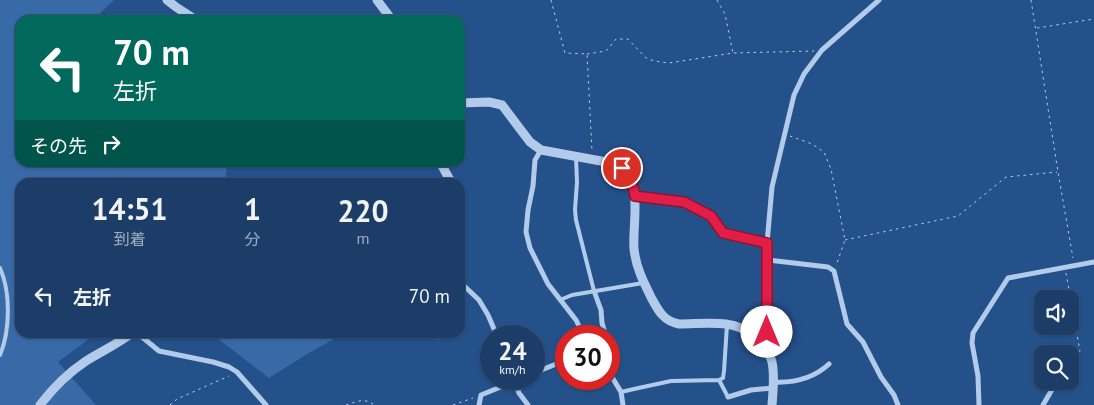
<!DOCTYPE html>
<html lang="ja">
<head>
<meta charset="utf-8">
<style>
	:root { --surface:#1c3d68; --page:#294871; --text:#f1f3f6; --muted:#a0aec0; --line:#3a567c }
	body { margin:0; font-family:"PT Sans","Noto Sans JP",sans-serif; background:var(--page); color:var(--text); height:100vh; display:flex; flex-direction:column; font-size:19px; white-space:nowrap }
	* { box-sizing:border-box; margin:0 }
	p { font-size:16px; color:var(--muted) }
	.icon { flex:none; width:28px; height:28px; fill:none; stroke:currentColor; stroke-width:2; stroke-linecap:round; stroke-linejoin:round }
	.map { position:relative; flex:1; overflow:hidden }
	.drawer { position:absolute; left:15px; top:178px; width:450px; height:160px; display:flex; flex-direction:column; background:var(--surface); border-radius:15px; box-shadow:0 1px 4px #0004,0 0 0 1px var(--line) }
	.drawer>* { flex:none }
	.hud { position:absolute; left:15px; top:15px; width:450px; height:152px; border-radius:15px; box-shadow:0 1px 4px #0004,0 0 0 1px var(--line); background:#00695c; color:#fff; overflow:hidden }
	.controls { position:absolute; left:1034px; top:290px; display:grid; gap:10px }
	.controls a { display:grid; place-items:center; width:45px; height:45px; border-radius:10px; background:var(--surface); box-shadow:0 1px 4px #0004,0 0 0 1px var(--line); font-size:25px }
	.speed { position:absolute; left:480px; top:325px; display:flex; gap:10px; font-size:25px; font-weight:700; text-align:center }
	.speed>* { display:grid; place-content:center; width:65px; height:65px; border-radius:50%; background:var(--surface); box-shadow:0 1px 4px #0004,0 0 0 1px var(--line); line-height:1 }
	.speed small { font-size:12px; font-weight:400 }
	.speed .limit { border:8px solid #d22; background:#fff; color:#111 }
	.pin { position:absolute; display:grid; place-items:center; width:42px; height:42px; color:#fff; margin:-21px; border:2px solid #fff; border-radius:50%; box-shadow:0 1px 5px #0007 }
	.me { position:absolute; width:55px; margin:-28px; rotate:0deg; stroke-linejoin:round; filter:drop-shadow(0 0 4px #0008) }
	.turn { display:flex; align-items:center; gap:18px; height:105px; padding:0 15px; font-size:22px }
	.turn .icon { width:65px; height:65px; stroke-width:2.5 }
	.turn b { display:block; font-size:35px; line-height:42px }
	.then { display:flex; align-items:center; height:48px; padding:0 15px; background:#0003; gap:10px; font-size:19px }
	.eta { display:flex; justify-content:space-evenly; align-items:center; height:85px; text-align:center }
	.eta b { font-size:30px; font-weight:700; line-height:35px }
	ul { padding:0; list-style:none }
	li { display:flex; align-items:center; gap:15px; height:65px; padding:0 15px }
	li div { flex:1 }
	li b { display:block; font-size:19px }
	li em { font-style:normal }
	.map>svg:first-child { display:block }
</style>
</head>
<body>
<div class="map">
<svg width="1094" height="405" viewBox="0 0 1094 405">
	<rect width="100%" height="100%" fill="#25518b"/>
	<path fill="#396aa8" d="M0,0H114L95,18V20H20V162H223L227,167L225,182H20V332L97,333L58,362L96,405H0Z
		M218,333V332L345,333L307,354L269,378L217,338Z
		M400,333H442L439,340Z"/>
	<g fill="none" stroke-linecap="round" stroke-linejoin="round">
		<path stroke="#b3cbea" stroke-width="1" stroke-dasharray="2.5 4" stroke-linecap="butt" d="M551,0L565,53L587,54L592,151
			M717,0L725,14L733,53
			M1031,0L1058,172L1073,258
			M1037,28L1094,19
			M587,54L606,51L616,39H628L646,58L654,61L669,63L733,53L814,51
			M790,136L812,144L824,152L831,169L845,240L837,263
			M845,240L958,216L1006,177L1057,172
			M1066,273L1080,351L1070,364
			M170,405L177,399L229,376
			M346,405C356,402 365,397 374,405
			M453,405L473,398"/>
		<path stroke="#b3cbea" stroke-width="4" d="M576,158L577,182L575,210L576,220L594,291
			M0,268C11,293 10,331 0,355
			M560,300L572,295L643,283
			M719,380L728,397
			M621,392L634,389L671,381L719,380L723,378L724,371L727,325"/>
		<path stroke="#b3cbea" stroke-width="5" d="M541,150L535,160L533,186L528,210L526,232L530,248L548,284L576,320L579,326V336
			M635,196L684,203L711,216L723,233L767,243
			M768,260L828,267L834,271L847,324L863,342L881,377L894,395L898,405
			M460,282L479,300L488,315L497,336
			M594,291L601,310L602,323L606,336
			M136,332L159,351L213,362L229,367L237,372L266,405
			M767,349V243L772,187L794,95L804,74L822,50L879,0
			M609,372L621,392L623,405
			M534,373L566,360
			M513,379L519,393L528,405
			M773,382C793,383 814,378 829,364
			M728,397L751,390L773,388
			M479,405L481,395L520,379
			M979,405L978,376L972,343L973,333L1008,278L1094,262
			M1043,405L1057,381"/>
		<path stroke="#b3cbea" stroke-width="9" d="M167,0L176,7L196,20
			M377,0L392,20
			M460,103L489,102L502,105L530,142L541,150L612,163C615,164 619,166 622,168C643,184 632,226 634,249C636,268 644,283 652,299C659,312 664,321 679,324C694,324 711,322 726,324C747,327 767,341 772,362C775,376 773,391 772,405
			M440,162L451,182
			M40,405C53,388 68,373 86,361C102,351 118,344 133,332"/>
	</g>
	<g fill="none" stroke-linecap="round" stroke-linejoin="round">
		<g stroke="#92132f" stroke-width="12">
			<path id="route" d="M622,168C629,176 633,184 635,196L684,202L711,216L723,233L767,243V332"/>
		</g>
		<use href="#route" stroke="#e11d48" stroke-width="9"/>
	</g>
</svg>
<div class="controls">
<a><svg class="icon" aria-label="sound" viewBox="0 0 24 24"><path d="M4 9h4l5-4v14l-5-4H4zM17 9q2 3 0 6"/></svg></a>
<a><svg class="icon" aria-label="search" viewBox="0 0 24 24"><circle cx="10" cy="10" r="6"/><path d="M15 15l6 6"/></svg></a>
</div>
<div class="speed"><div>24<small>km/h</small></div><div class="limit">30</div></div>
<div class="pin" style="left:622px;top:168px;background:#d93025"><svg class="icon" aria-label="arrive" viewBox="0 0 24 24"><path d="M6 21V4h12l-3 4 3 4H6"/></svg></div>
<svg class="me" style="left:767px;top:332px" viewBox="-20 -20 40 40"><circle r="19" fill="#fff"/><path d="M0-13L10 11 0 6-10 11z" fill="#e11d48"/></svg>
<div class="hud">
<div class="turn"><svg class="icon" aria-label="left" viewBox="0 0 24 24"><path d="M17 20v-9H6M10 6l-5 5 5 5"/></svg><div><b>70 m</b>左折</div></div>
<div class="then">その先<svg class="icon" aria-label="right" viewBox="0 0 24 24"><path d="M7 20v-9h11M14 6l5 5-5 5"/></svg></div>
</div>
<section class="drawer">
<div class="eta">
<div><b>14:51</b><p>到着</p></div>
<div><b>1</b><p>分</p></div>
<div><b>220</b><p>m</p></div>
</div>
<ul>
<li><svg class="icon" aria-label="left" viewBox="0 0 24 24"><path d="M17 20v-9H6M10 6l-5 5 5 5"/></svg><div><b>左折</b></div><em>70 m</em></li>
</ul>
</section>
</div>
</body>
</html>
